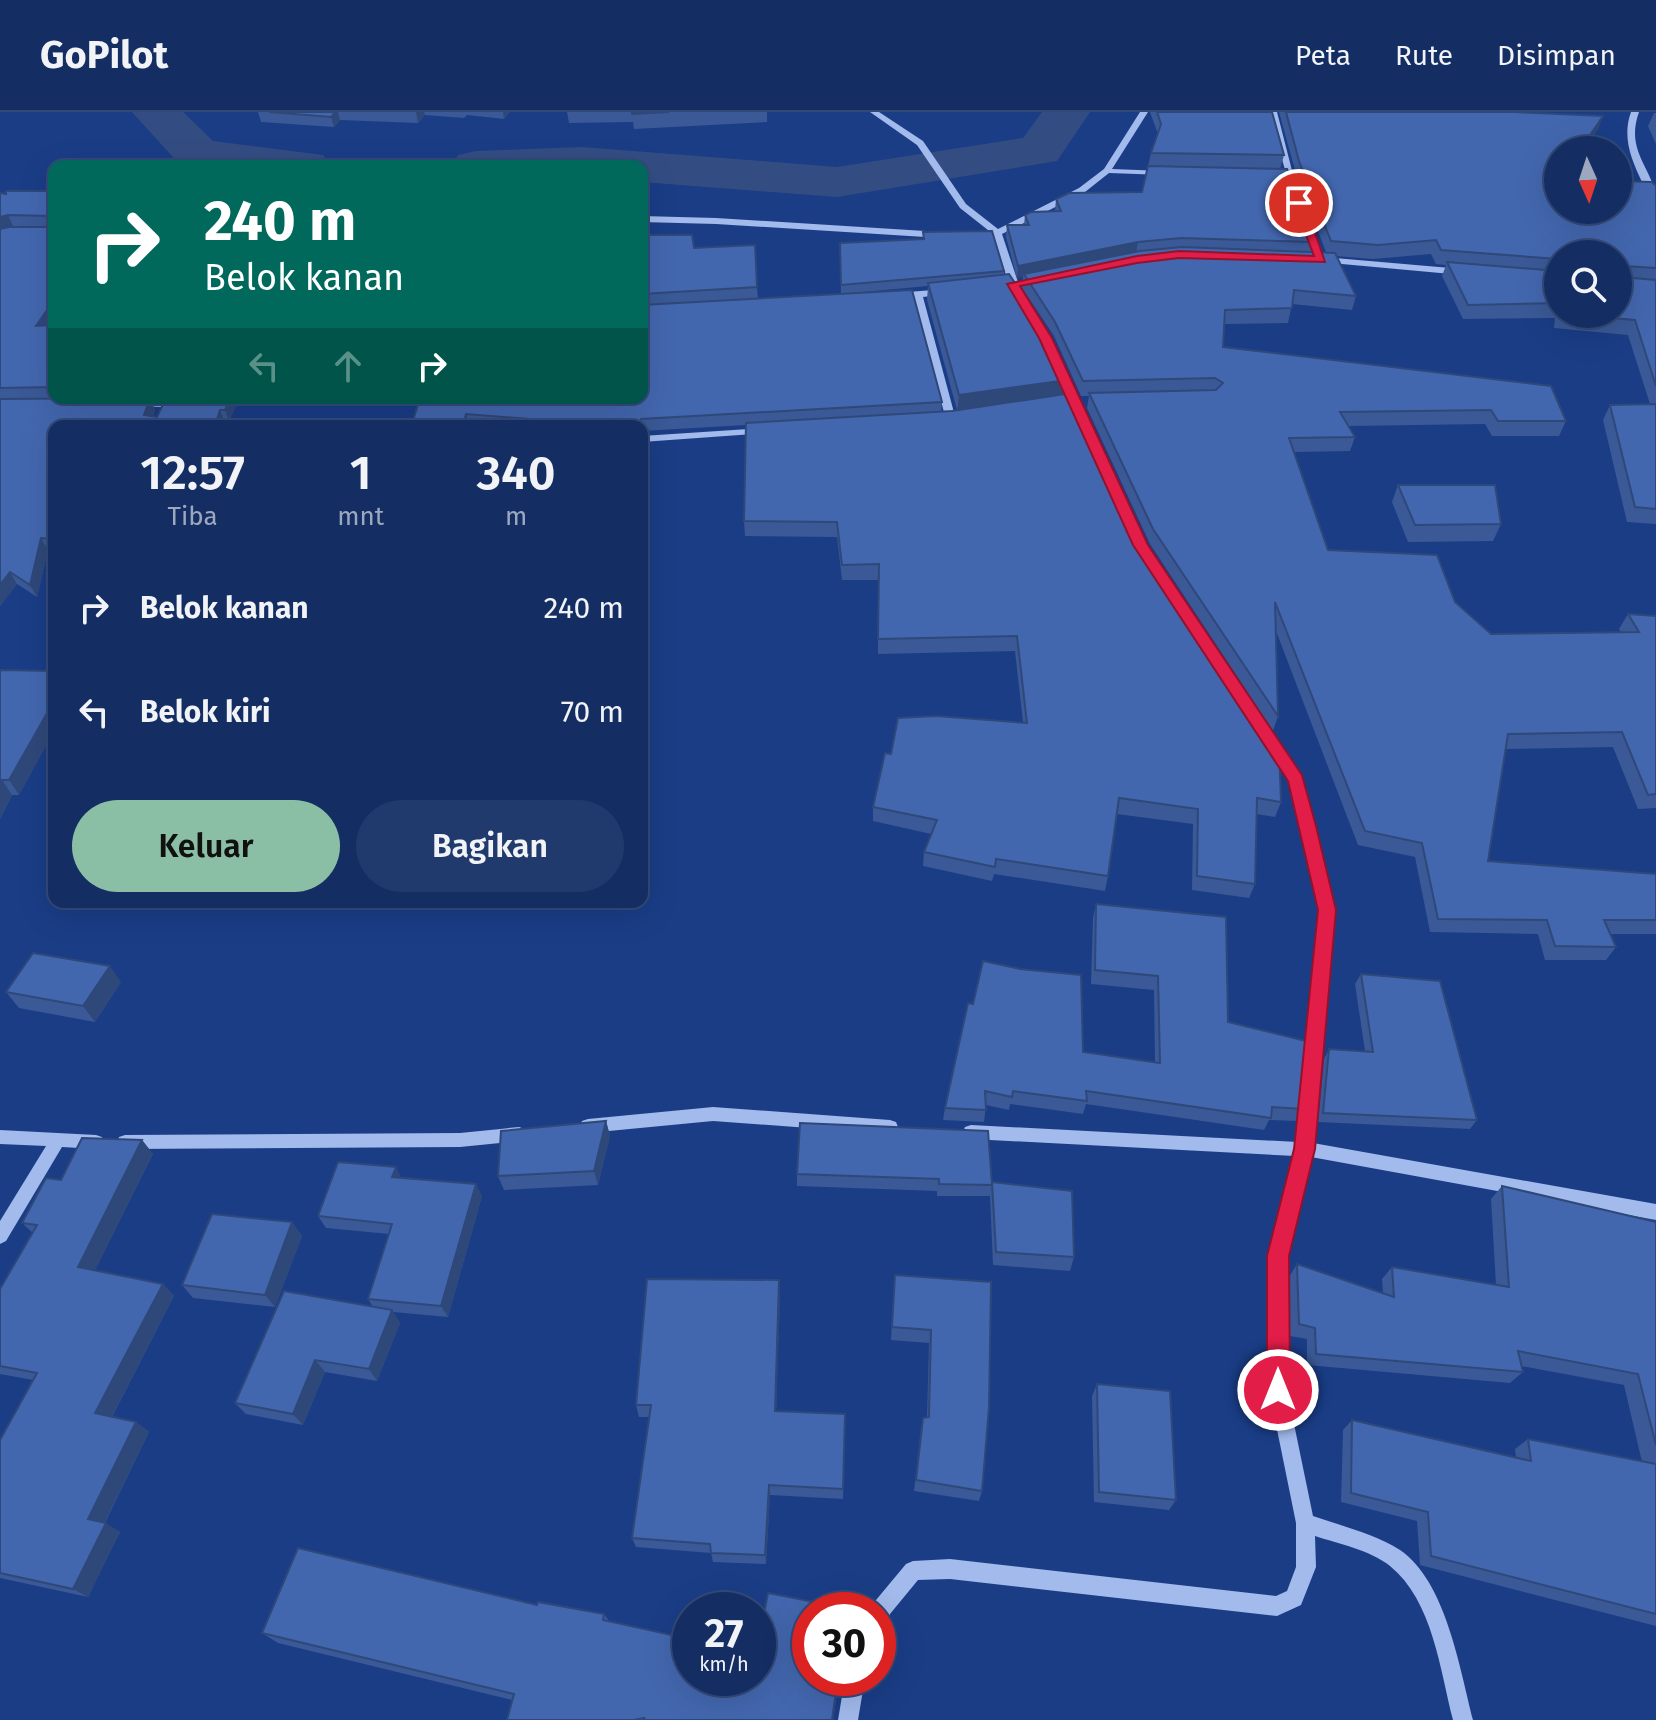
<!DOCTYPE html>
<html lang="id">
<head>
<meta charset="utf-8">
<style>
	:root { --surface:#142e64; --page:#213a6d; --text:#f1f3f6; --muted:#9da8bf; --line:#334a78; --accent:#8abfa5 }
	body { margin:0; font-family:"Fira Sans",sans-serif; background:var(--page); color:var(--text); height:100vh; display:flex; flex-direction:column; font-size:30px; white-space:nowrap }
	* { box-sizing:border-box; margin:0 }
	p { font-size:26px; color:var(--muted) }
	.icon { flex:none; width:44px; height:44px; fill:none; stroke:currentColor; stroke-width:2; stroke-linecap:round; stroke-linejoin:round }
	.map { position:relative; flex:1; overflow:hidden }
	.details { position:absolute; left:48px; top:308px; width:600px; height:488px; display:flex; flex-direction:column; background:var(--surface); border-radius:16px; box-shadow:0 8px 32px #0002,0 0 0 2px var(--line) }
	.details>* { flex:none }
	.guide { position:absolute; left:48px; top:48px; width:600px; height:244px; border-radius:16px; box-shadow:0 8px 32px #0002,0 0 0 2px var(--line); background:#00695c; color:#fff; overflow:hidden }
	.needle { width:52px; rotate:177deg }
	.fabs { position:absolute; left:1544px; top:24px; display:grid; gap:16px }
	.fabs a { display:grid; place-items:center; width:88px; height:88px; border-radius:50%; background:var(--surface); box-shadow:0 8px 32px #0002,0 0 0 2px var(--line); font-size:40px }
	.speed { position:absolute; left:672px; top:1480px; display:flex; gap:16px; font-size:40px; font-weight:700; text-align:center }
	.speed>* { display:grid; place-content:center; width:104px; height:104px; border-radius:50%; background:var(--surface); box-shadow:0 8px 32px #0002,0 0 0 2px var(--line); line-height:1 }
	.speed small { font-size:20px; font-weight:400 }
	.speed .limit { border:12px solid #d22; background:#fff; color:#111 }
	.pin { position:absolute; display:grid; place-items:center; width:68px; height:68px; color:#fff; margin:-34px; border:4px solid #fff; border-radius:50%; box-shadow:0 2px 8px #0007 }
	.me { position:absolute; width:88px; margin:-44px; rotate:0deg; stroke-linejoin:round; filter:drop-shadow(0 0 6px #0008) }
	.turn { display:flex; align-items:center; gap:28px; height:168px; padding:0 24px; font-size:36px }
	.turn .icon { width:104px; height:104px; stroke-width:2.5 }
	.turn b { display:block; font-size:56px; line-height:68px }
	.lanes { display:flex; align-items:center; height:76px; padding:0 24px; background:#0003; justify-content:center; gap:40px; direction:ltr }
	.lanes .off { opacity:.35 }
	.eta { display:flex; justify-content:space-evenly; align-items:center; height:136px; text-align:center }
	.eta b { font-size:48px; font-weight:600; line-height:56px }
	.cta { display:flex; gap:16px; margin-top:auto; padding:16px 24px }
	.cta a { flex:1; height:92px; border-radius:48px; background:var(--accent); color:#111; font-size:32px; font-weight:600; line-height:92px; text-align:center }
	.cta a+a { background:var(--page); color:var(--text) }
	ul { padding:0; list-style:none }
	li { display:flex; align-items:center; gap:24px; height:104px; padding:0 24px }
	li div { flex:1 }
	li b { display:block; font-size:30px }
	li em { font-style:normal }
	header { display:flex; align-items:center; gap:48px; box-sizing:border-box; height:112px; padding:0 40px; background:var(--surface); border-bottom:2px solid var(--line) }
	header strong { font-size:38px }
	nav { display:flex; gap:44px; margin-inline-start:auto; font-size:28px }
	.map>svg:first-child { display:block }
</style>
</head>
<body>
<header>
<strong>GoPilot</strong>
<nav><a>Peta</a><a>Rute</a><a>Disimpan</a></nav>
</header>
<div class="map">
<svg width="1656" height="1608" viewBox="0 0 1656 1608">
	<rect width="100%" height="100%" fill="#1a3d86"/>
	<g fill="none" stroke-linecap="round" stroke-linejoin="round">
		<path fill="#334d83" fill-rule="evenodd" d="M132,0H183L213,29L323,43L330,54L180,53Z
			M1042,0H1090L1057,49L837,85L642,70V54H451L458,43L476,39L582,35L837,55L1023,26Z"/>
		<path fill="#a2baec" fill-rule="evenodd" d="M870,0H879L923,29L966,92L998,117L1079,76L1104,57L1140,0H1148L1112,57L1164,59L1168,61L1164,63L1109,61L1085,80L1002,122L1020,176L1015,179L1010,176L993,122L960,96L917,33Z
			M1269,0H1277L1297,78L1290,76Z
			M1631,0H1639C1624,42 1656,57 1656,91C1650,86 1646,78 1642,70C1631,47 1622,25 1631,0Z
			M642,104L716,106L941,120L945,123L941,126L716,112L642,110Z
			M1323,145L1462,157L1466,160L1462,163L1320,150V146Z
			M946,177L951,180L949,182L923,185L956,308L951,311L946,308L914,185L895,187L890,184L895,181Z
			M135,289H166L171,292L166,295L131,294L130,292Z
			M765,316L769,317V321L642,330V324Z
			M1270,624L1274,625L1302,668L1334,798L1313,1031L1656,1092V1108L1311,1045L1286,1144L1287,1278L1313,1404C1342,1414 1375,1422 1400,1438C1446,1469 1460,1558 1473,1608H1453C1440,1558 1433,1489 1390,1454C1370,1438 1339,1432 1315,1424L1316,1455L1301,1493L1277,1504L950,1467L918,1468L890,1502L885,1514L878,1517V1498H872L876,1488L906,1452L913,1449L950,1447L1276,1484L1287,1479L1296,1455V1411L1269,1278L1270,1144L1295,1044L971,1027L965,1025L963,1020L965,1015L971,1013L1298,1030L1320,798L1290,669L1264,628Z
			M713,995L890,1008L896,1010L898,1015L896,1020L890,1022L713,1009L588,1021L582,1019L580,1014L582,1009L588,1007Z
			M519,1015L525,1017L527,1022L525,1027L519,1029L460,1035L125,1037L119,1035L117,1030L119,1025L125,1023L460,1021Z
			M0,1018L96,1023L102,1025L104,1030L102,1035L96,1037L62,1035L6,1129L0,1132V1109L46,1034L0,1032Z
			M845,1566H865L858,1608H838Z"/>
	</g>
	<path fill="#3a5996" fill-rule="evenodd" d="M258,0H510L504,7L467,3L464,6L425,3L418,11L340,8L334,15L261,10Z
		M567,0H767V10L634,17L633,10L569,11Z
		M1150,0H1272L1284,43L1280,57L1315,130L1312,140H1326L1296,62L1279,0H1512L1603,4L1598,17L1584,38H1558V98L1656,74V412L1627,410L1603,308L1610,293L1650,292L1628,223L1554,216L1555,206L1463,207L1442,164L1446,153L1436,152L1431,142L1373,147L1336,144L1356,184L1352,198L1292,192L1288,211L1225,212L1223,235L1566,309L1559,324H1492L1485,312L1349,314L1355,325L1350,339L1294,340L1328,438L1455,490L1491,522L1621,520L1619,517L1628,502L1656,504V696L1638,697L1613,635L1506,637L1488,749L1656,762V822H1610L1616,835L1606,848H1545L1538,822L1430,820L1415,745L1358,733L1276,519L1278,604L1273,619L1150,432L1087,296L1089,284H1081L1054,224L1022,176L1023,164L1017,166L1006,125L1007,113H1024L1025,103L1055,99L1056,87L1142,80L1151,41L1158,22ZM1558,142L1618,202H1558Z
		M1654,1H1656V32L1648,14Z
		M54,79L50,213H54V286H161H135L155,298L153,304L157,305L239,286L229,310H225L223,314H54V439L48,438L37,485L17,472L0,494V81L6,82Z
		M923,120L1004,159V162L1135,419L1281,690L1275,705L1256,702L1255,772L1249,786L1192,778L1193,712L1117,702L1108,764L1105,779L994,762L992,769L923,754L924,740L931,722L873,709V695L891,642L1023,610L1015,539L878,542V468H842L837,425L745,424L744,409L746,313L642,319V314H412L420,286H642V123L694,136L757,175L758,187L942,290L941,300L957,298L927,188L928,174L841,182L840,131L923,127Z
		M1398,373L1501,412L1493,429L1408,430L1392,390Z
		M0,558L54,559V619L19,683H12L0,707Z
		M1096,792L1228,910L1304,997L1297,1009L1269,1008L1264,1018L1086,992L1083,1002L1010,992L1009,998L986,993L984,1010L943,1008L945,996L973,892L1083,940L1155,950L1154,878L1091,872L1093,806Z
		M1361,862L1477,1008L1470,1017L1318,1010L1324,947L1329,937L1365,939L1355,872Z
		M121,870L95,910L19,896L6,880Z
		M606,1009L610,1024L598,1073L504,1078L498,1064Z
		M988,1019L992,1073L1074,1145L1070,1159L993,1153L990,1084H937V1079L797,1074V1062Z
		M142,1028L153,1042L95,1158L163,1172L174,1184L112,1305L136,1310L149,1320L105,1411L120,1420L88,1485L0,1466V1328L33,1268L0,1262V1177L33,1121L22,1111L61,1068Z
		M401,1065L482,1084L448,1205L393,1200L400,1211L377,1269L325,1260L303,1313L246,1302L235,1291L373,1195L368,1187L389,1122L326,1116L318,1104Z
		M1502,1074L1656,1110V1514L1420,1453L1417,1409L1341,1390L1343,1318L1352,1308L1516,1346L1515,1337L1528,1327L1642,1350L1624,1273L1521,1254L1523,1260L1510,1271L1307,1253V1227L1290,1224L1289,1165L1297,1152L1383,1181L1382,1167L1392,1155L1496,1173L1491,1087Z
		M292,1110L302,1124L275,1195L193,1186L182,1173Z
		M779,1168L780,1181L776,1299L845,1302L843,1387L770,1383L766,1452L713,1450L711,1441L636,1435L632,1426L650,1305H639L636,1293Z
		M991,1170L982,1379L979,1389L914,1379L921,1317L927,1305L929,1231L891,1228L894,1176Z
		M1097,1272L1176,1388L1169,1398L1094,1390L1092,1284Z
		M537,1493L604,1502L609,1509L837,1582L833,1608H507L512,1588L278,1531L262,1521Z"/>
	<path fill="#2f487a" d="M335,0H338L340,8L334,15L331,5Z
		M416,0H424L425,3L418,11Z
		M503,0H510L504,7Z
		M1603,4L1598,17L1584,38H1580Z
		M8,103L13,114L0,118V105Z
		M1138,130L1136,141L1024,162L1023,164L1017,166L1018,154Z
		M54,188V207L41,225L36,214Z
		M1067,268L1065,286L957,301L959,283Z
		M150,286L155,298L149,314L144,303Z
		M230,286H239L229,310L225,298Z
		M220,298L225,310L223,314H215Z
		M466,302L469,314H465L464,311Z
		M41,426L48,438L37,485L30,473Z
		M10,460L17,472L0,494V473Z
		M54,589V619L19,683L9,668Z
		M2,668L12,683L0,707V673Z
		M110,854L121,870L95,910L83,894Z
		M606,1009L610,1024L598,1073L594,1059Z
		M142,1028L153,1042L91,1167L78,1155Z
		M396,1055L402,1067L392,1065Z
		M476,1072L482,1084L448,1205L441,1194Z
		M292,1110L302,1124L275,1195L265,1183Z
		M779,1168L780,1181L776,1311L775,1299Z
		M163,1172L174,1184L108,1312L95,1301Z
		M392,1198L400,1211L377,1269L369,1257Z
		M315,1248L325,1260L303,1313L293,1302Z
		M136,1310L149,1320L102,1416L88,1407Z
		M769,1373L770,1383L766,1452L765,1443Z
		M106,1411L120,1420L88,1485L73,1477Z"/>
	<path fill="#4367af" stroke="#2f487a" stroke-width="2" d="M269,0H335L331,5Z
		M632,0H669L632,2Z
		M1157,0H1272L1284,43L1151,41L1161,12Z
		M1286,0H1512L1603,4L1580,38H1558V98H1618V69L1652,70L1656,74V156L1625,154L1622,157V165L1656,168V274L1635,208L1564,202H1618V142H1558V147L1441,138L1436,128L1378,133L1331,129L1299,49Z
		M1148,54L1287,57L1315,130L1181,126L1138,130L1018,154L1007,113H1029L1025,103L1031,100L1061,99L1056,87L1069,81L1142,80Z
		M6,79H54V188L36,214L54,213V275L0,276V117L9,115H49L51,104L8,103L0,105V81L6,82Z
		M992,119L1004,159L841,173L840,131L924,127L923,120Z
		M642,123H692L694,136L755,133L757,175L642,182Z
		M1182,135L1335,141L1356,184L1294,178L1292,196L1225,198L1223,235L1551,274L1566,309H1498L1491,298L1340,300L1355,325L1289,326L1328,438L1437,443L1455,490L1491,522L1639,520L1628,502L1656,504V682L1648,683L1622,620L1508,622L1488,749L1656,762V808H1604L1616,835L1555,834L1547,808L1438,807L1422,731L1365,719L1275,490L1278,604L1153,417L1089,281L1216,278L1223,271L1215,266L1083,269L1055,210L1024,162L1140,139Z
		M1447,150L1558,159V191L1468,193Z
		M1009,162L1041,210L1067,268L959,283L928,171Z
		M912,178L942,290L641,307L638,312V314H542L543,308L466,302L464,311L412,312L420,286H642V193Z
		M1072,281L1135,419L1279,635L1281,690L1257,686L1255,772L1197,764L1198,697L1119,686L1108,764L996,747L995,755L924,740L937,708L873,695L885,641L891,642L898,606L936,604L1027,611L1017,524L878,527L879,452L842,453L837,410L744,409L746,311L952,299Z
		M150,286L144,303L157,305L166,286H230L225,298H220L215,314H54V427L41,426L30,473L10,460L0,473V287Z
		M1656,292V397L1635,395L1610,293Z
		M1398,373H1495L1501,412L1415,413Z
		M0,558L54,559V589L9,668H2L0,673Z
		M1096,792L1226,805L1228,910L1310,930L1304,997L1272,995L1271,1006L1086,979L1087,989L1013,979L1012,985L985,979L986,998L945,996L968,891L973,892L983,849L1020,857L1081,863L1083,940L1160,951L1158,864L1095,858Z
		M33,841L110,854L83,894L6,880Z
		M1361,862L1440,869L1477,1008L1323,1001L1329,937L1373,940Z
		M606,1009L594,1059L498,1064L501,1019Z
		M800,1011L988,1019L992,1073L939,1072V1067L797,1062Z
		M82,1026L142,1028L78,1155L163,1172L95,1301L136,1310L88,1407L106,1411L73,1477L0,1461V1328L37,1261L0,1254V1177L37,1113L22,1111L46,1066L61,1068Z
		M338,1050L396,1055L392,1065L476,1072L441,1194L368,1187L392,1112L318,1104Z
		M992,1070L1072,1079L1074,1145L996,1140Z
		M1502,1074L1656,1110V1333L1638,1262L1518,1239L1523,1260L1316,1242L1315,1216L1299,1212L1297,1152L1394,1185L1392,1155L1509,1175Z
		M212,1102L292,1110L265,1183L182,1173Z
		M895,1163L991,1170L989,1295L982,1379L916,1368L923,1306L929,1305L931,1218L892,1215Z
		M647,1167L779,1168L775,1299L845,1302L843,1377L769,1373L765,1443L711,1441L710,1432L632,1426L651,1293H636Z
		M284,1179L392,1198L369,1257L315,1248L293,1302L235,1291Z
		M1097,1272L1170,1279L1176,1388L1099,1380Z
		M1352,1308L1531,1349L1528,1327L1656,1352V1502L1431,1444L1428,1400L1351,1381Z
		M298,1436L537,1493L538,1490L604,1502L603,1508L690,1527V1566H758V1531L768,1481L840,1495V1498H810V1566H838L832,1608H643L644,1606L633,1608H507L514,1582L262,1521Z"/>
	<path fill="#e11d48" stroke="#92132f" stroke-width="2" d="M1299,88L1305,91L1325,150L1179,146L1137,151L1020,174L1052,226L1148,433L1302,663L1316,714L1336,798L1315,1037L1289,1144L1290,1278L1286,1286L1278,1290L1270,1286L1267,1278V1144L1294,1037L1318,798L1288,669L1133,433L1039,226L1007,172L1137,144L1179,139L1314,144L1294,91Z"/>
</svg>
<div class="fabs">
<a><svg class="needle" viewBox="-14 -14 28 28"><path d="M0-13l5 13h-10z" fill="#e53935"/><path d="M0 13l5-13h-10z" fill="#9da8bf"/></svg></a>
<a><svg class="icon" aria-label="search" viewBox="0 0 24 24"><circle cx="10" cy="10" r="6"/><path d="M15 15l6 6"/></svg></a>
</div>
<div class="speed"><div>27<small>km/h</small></div><div class="limit">30</div></div>
<div class="pin" style="left:1299px;top:91px;background:#d93025"><svg class="icon" aria-label="arrive" viewBox="0 0 24 24"><path d="M6 21V4h12l-3 4 3 4H6"/></svg></div>
<svg class="me" style="left:1278px;top:1278px" viewBox="-20 -20 40 40"><circle r="17" fill="#e11d48" stroke="#fff" stroke-width="3"/><path d="M0-11L8 9 0 5-8 9z" fill="#fff"/></svg>
<div class="guide">
<div class="turn"><svg class="icon" aria-label="right" viewBox="0 0 24 24"><path d="M7 20v-9h11M14 6l5 5-5 5"/></svg><div><b>240 m</b>Belok kanan</div></div>
<div class="lanes"><svg class="icon off" aria-label="left" viewBox="0 0 24 24"><path d="M17 20v-9H6M10 6l-5 5 5 5"/></svg><svg class="icon off" aria-label="ahead" viewBox="0 0 24 24"><path d="M12 20V5M6 11l6-6 6 6"/></svg><svg class="icon" aria-label="right" viewBox="0 0 24 24"><path d="M7 20v-9h11M14 6l5 5-5 5"/></svg></div>
</div>
<section class="details">
<div class="eta">
<div><b>12:57</b><p>Tiba</p></div>
<div><b>1</b><p>mnt</p></div>
<div><b>340</b><p>m</p></div>
</div>
<ul>
<li><svg class="icon" aria-label="right" viewBox="0 0 24 24"><path d="M7 20v-9h11M14 6l5 5-5 5"/></svg><div><b>Belok kanan</b></div><em>240 m</em></li>
<li><svg class="icon" aria-label="left" viewBox="0 0 24 24"><path d="M17 20v-9H6M10 6l-5 5 5 5"/></svg><div><b>Belok kiri</b></div><em>70 m</em></li>
</ul>
<div class="cta"><a>Keluar</a><a>Bagikan</a></div>
</section>
</div>
</body>
</html>
